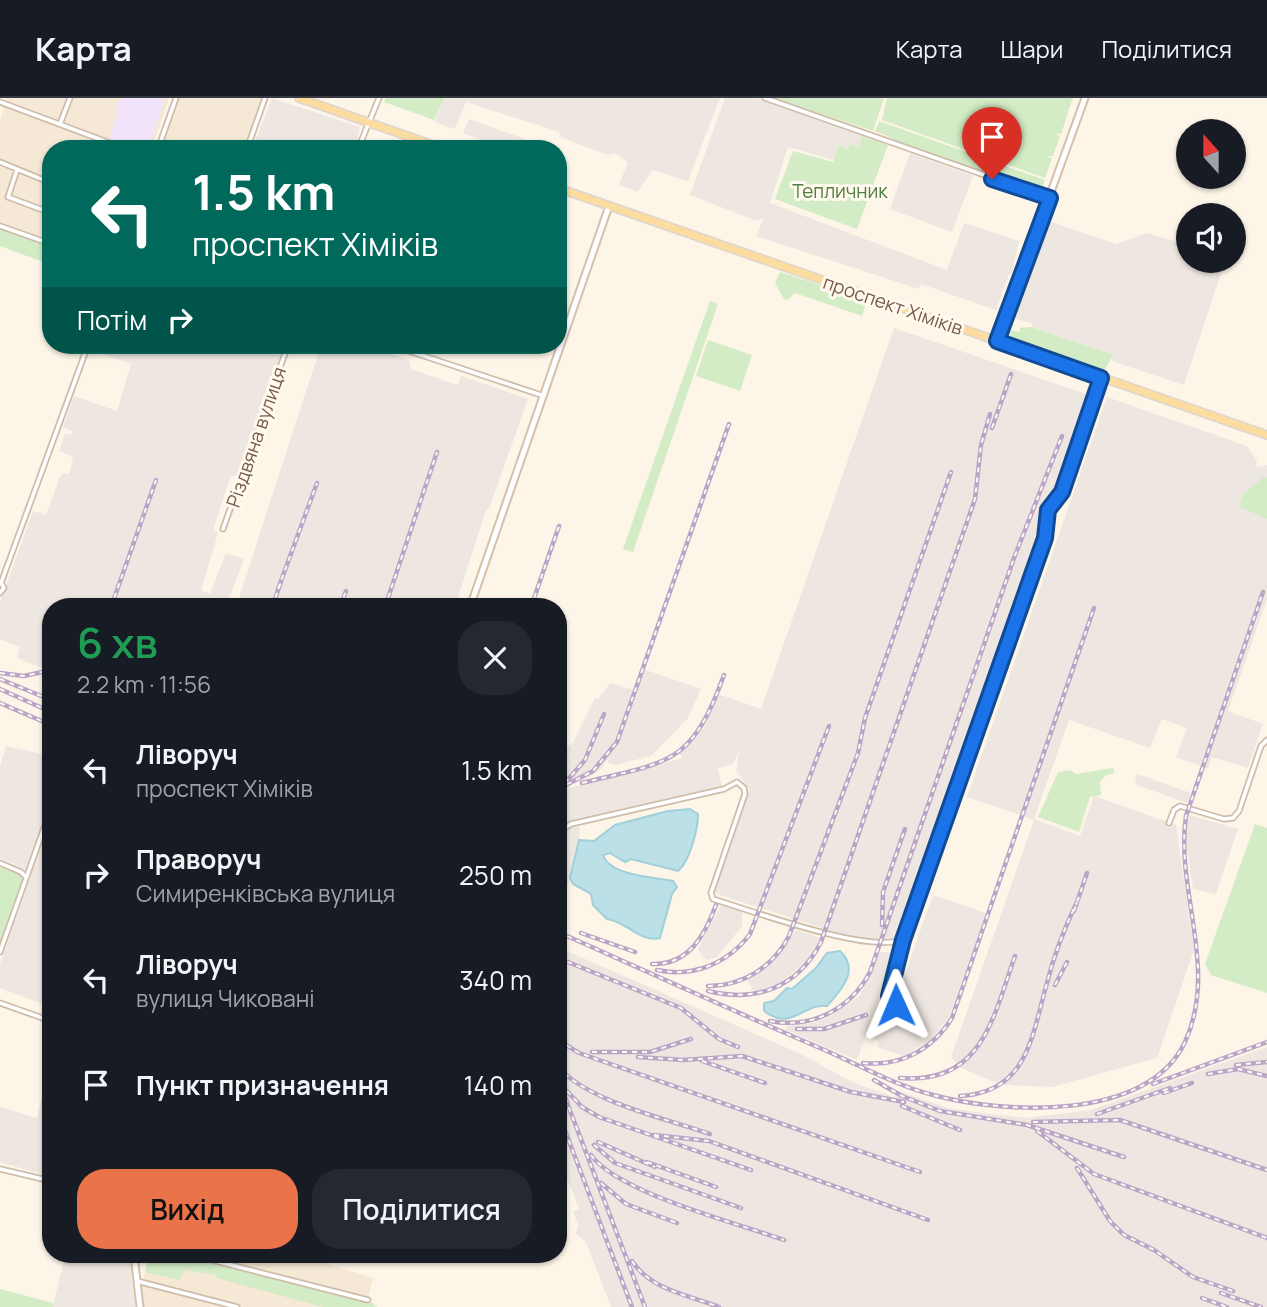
<!DOCTYPE html>
<html lang="uk">
<head>
<meta charset="utf-8">
<style>
	:root { --surface:#171b24; --page:#242831; --text:#f1f3f6; --muted:#9ea1a6; --line:#363941; --accent:#ea734a }
	body { margin:0; font-family:Manrope,sans-serif; background:var(--page); color:var(--text); height:100vh; display:flex; flex-direction:column; font-size:26px; white-space:nowrap }
	* { box-sizing:border-box; margin:0 }
	p { font-size:23px; color:var(--muted) }
	.icon { flex:none; width:38px; height:38px; fill:none; stroke:currentColor; stroke-width:2; stroke-linecap:round; stroke-linejoin:round }
	.map { position:relative; flex:1; overflow:hidden }
	.details { position:absolute; left:42px; top:500px; width:525px; height:665px; display:flex; flex-direction:column; background:var(--surface); border-radius:28px; box-shadow:0 2px 5px #0004 }
	.details>* { flex:none }
	.hud { position:absolute; left:42px; top:42px; width:525px; height:214px; border-radius:28px; box-shadow:0 2px 5px #0004; background:#00695c; color:#fff; overflow:hidden }
	.needle { width:46px; rotate:339deg }
	.buttons { position:absolute; left:1176px; top:21px; display:grid; gap:14px }
	.buttons a { display:grid; place-items:center; width:70px; height:70px; border-radius:50%; background:var(--surface); box-shadow:0 2px 5px #0004; font-size:35px }
	.pin { position:absolute; display:grid; place-items:center; width:60px; height:60px; color:#fff; margin:-72px -30px; border-radius:50% 50% 50% 0; rotate:-45deg; box-shadow:0 0 7px #0007 }
	.pin .icon { rotate:45deg }
	.me { position:absolute; width:77px; margin:-38px; rotate:359deg; stroke-linejoin:round; filter:drop-shadow(0 0 5px #0008) }
	.turn { display:flex; align-items:center; gap:24px; height:147px; padding:0 35px; font-size:32px }
	.turn .icon { width:91px; height:91px; stroke-width:2.5 }
	.turn b { display:block; font-size:49px; line-height:60px }
	.then { display:flex; align-items:center; height:66px; padding:0 35px; background:#0003; gap:14px; font-size:26px }
	.round { display:grid; place-items:center; flex:none; width:74px; height:74px; border-radius:28px; background:var(--page) }
	.overview { display:flex; align-items:center; justify-content:space-between; height:119px; padding:0 35px }
	h1 { font-size:42px; font-weight:600; line-height:52px; color:#1e9e55 }
	.button { display:flex; gap:14px; margin-top:auto; padding:14px 35px }
	.button a { flex:1; height:80px; border-radius:28px; background:var(--accent); color:#111; font-size:28px; font-weight:600; line-height:80px; text-align:center }
	.button a+a { background:var(--page); color:var(--text) }
	ul { padding:0; list-style:none }
	li { display:flex; align-items:center; gap:21px; height:105px; padding:0 35px }
	li div { flex:1 }
	li b { display:block; font-size:26px }
	li em { font-style:normal }
	header { display:flex; align-items:center; gap:42px; box-sizing:border-box; height:98px; padding:0 35px; background:var(--surface); border-bottom:2px solid var(--line) }
	header strong { font-size:33px }
	nav { display:flex; gap:38px; margin-inline-start:auto; font-size:24px }
	.map>svg:first-child { display:block }
</style>
</head>
<body>
<header>
<strong>Карта</strong>
<nav><a>Карта</a><a>Шари</a><a>Поділитися</a></nav>
</header>
<div class="map">
<svg width="1267" height="1209" viewBox="0 0 1267 1209">
	<rect width="100%" height="100%" fill="#fdf5e7"/>
	<path fill="#f5e8d5" d="M7,0H169L152,51H126L5,6Z
		M179,0H264L245,51H160Z
		M4,8L122,51H51V144L0,125V22Z
		M136,1157H300L373,1180L366,1209H143L139,1183H143L147,1164L138,1163Z"/>
	<path fill="#eee7e1" d="M272,0L360,29L355,51H252Z
		M445,0H720L688,83L652,72L638,94L619,87L628,64L614,55L608,57L562,40L559,34L466,4L455,31L434,24Z
		M725,0H757L862,38L858,49L848,51L839,48L834,62L788,49L770,105L947,172L964,125L1019,143L1012,176H1009L996,212L921,186L919,191L756,138L764,120L757,123L690,97Z
		M469,21L525,41L522,49L514,46L512,51H506L463,35Z
		M910,55L973,78L952,134L890,111Z
		M1046,122L1116,146L1147,135L1188,147V163H1225L1184,287L1112,263L1113,257L1031,229L1033,226L1014,220L1025,176L1028,174Z
		M894,230L1089,297L1055,395L1041,418L1040,438L900,840L893,843L856,841L714,795L749,691L736,673L739,652L733,666L718,670L722,688L616,712L568,725L558,732V693L683,660L679,655L704,630L718,596L761,611Z
		M94,247H254L282,253L237,378H231L213,432L218,435L201,492L210,496L226,455L244,461L226,509H51V577L45,571L17,560L20,549L0,541V504L33,413L46,417L60,379L64,375L69,376L71,370L73,359L59,353L65,335L71,337L73,333L63,329L74,298L117,313L131,266L92,252Z
		M321,247H365L409,262L411,271L448,284L458,287L461,278L528,301L489,411L486,412L455,509H236Z
		M1107,299L1247,348L1257,363L1256,369L1267,367V501L1228,613L1263,626L1248,670L1212,659L1208,671L1176,659L1187,630L1162,621L1150,650L1069,622L1034,721L1080,738L1094,698L1176,727L1194,852L1157,960L1052,989L1002,987L961,970L951,959L1034,722L967,699Z
		M643,571L701,591L688,620L651,658L615,667L608,665L609,660L601,671L586,681L558,691V658L573,644L595,600L598,601L610,585L635,592Z
		M6,648L51,658V717L47,716L27,772L0,760V668Z
		M1137,676L1191,695L1187,705L1137,687L1135,683Z
		M1189,717L1238,731L1216,796L1193,791L1185,736Z
		M49,727L51,902L45,900L43,906L0,890V866Z
		M580,729L579,742L568,787L558,784V741L570,730Z
		M933,797L986,815L949,919L931,942L903,958L877,949L879,943L872,940L886,904H895Z
		M721,807L742,813V828L717,859L706,862L698,851Z
		M796,832L820,840L807,863L780,885L753,894L748,882L771,865Z
		M558,849L801,956L852,984L894,999L899,993L948,1010L982,1015L1026,1020L1091,1012L1267,949V1209H611L586,1144L576,1136L578,1126L573,1114L579,1111L558,1058Z
		M880,854H894L857,962L786,932L787,928L812,925L829,919L860,897Z
		M44,989L51,990V1079L0,1064V1009L37,1020Z
		M65,1157H129L135,1209H53Z"/>
	<path fill="#f2e4fa" d="M124,0H165L148,51H133L109,40L117,17L115,15L118,4Z"/>
	<path fill="#d3ecc5" d="M386,0H445L434,22L384,4Z
		M773,0H884L873,33Z
		M887,0H1073L1068,14L1063,12L1068,15L1061,36L1054,35L1060,38L1053,58H1047L1052,61L1045,80L882,22Z
		M879,23L1045,82L1040,95L891,43L892,40L875,33Z
		M862,38L888,47L857,131L775,101L793,53L833,64L839,47L848,51L850,46L858,49Z
		M0,129L51,148V167L0,148Z
		M780,174L867,202L862,218L795,195L788,202L784,201L775,185Z
		M710,203L718,206L633,454L623,451Z
		M1031,229L1113,257L1104,273L1091,272L1009,244L1006,237L1012,232L1020,234V230Z
		M708,242L752,257L740,293L696,278Z
		M1263,379L1267,380V421L1239,409L1243,396Z
		M1113,670L1115,675L1106,677L1100,684L1101,697L1090,699L1079,734L1038,719L1058,674L1070,672L1077,676Z
		M1255,726L1267,730V895L1211,877L1205,866Z
		M0,769L24,777L0,844Z
		M136,1157H192L368,1202L367,1206L373,1205L377,1209H323L216,1180L217,1177L186,1172L179,1182L145,1174L147,1164L138,1163Z
		M0,1191L53,1205V1209H0Z"/>
	<path fill="#bbe0e8" stroke="#a1cfda" stroke-width="2" d="M690,711L698,716C698,731 690,763 678,773L631,761L625,764L610,755L603,757C610,778 654,779 673,783L677,789L672,796L660,840C640,845 626,823 607,821L593,807L591,796L573,786L570,780L579,742L594,743L615,727L668,713Z
		M840,853C860,872 842,891 827,908C803,905 792,934 764,913V905L774,903L787,890L792,891L816,870L827,855Z"/>
	<g fill="none" stroke-linecap="round" stroke-linejoin="round">
		<g stroke="#cfbdac" stroke-width="7">
			<path id="street" d="M765,0L1050,100
				M0,4L126,51
				M60,26L70,0
				M158,51L176,0
				M247,51L265,0
				M358,51L379,0
				M0,64L51,85
				M17,72L8,99L51,115
				M0,128L51,146
				M391,247L544,298
				M223,431L288,247
				M0,495L4,490L1,485L88,247
				M1169,725L1174,712L1180,708L1224,721L1233,720L1239,713L1261,648L1267,642
				M558,734L571,726L724,691L737,684L744,690L745,696L711,795L713,801C752,813 867,855 901,842
				M0,765L21,774L26,779
				M0,854L45,727L51,723
				M0,905L51,923
				M896,907L889,898L903,842L1045,440L1048,412L1062,394L1101,280
				M0,1071L51,1083
				M192,1157L368,1202
				M137,1183L237,1209"/>
		</g>
		<g stroke="#d5c0ac" stroke-width="9">
			<path id="secondary" d="M997,243L1085,0
				M470,509L609,108
				M134,1157L140,1209"/>
		</g>
		<g stroke="#dcd5d0" stroke-width="10">
			<path id="primary" d="M299,0L444,51
				M558,90L1267,337"/>
		</g>
		<use href="#street" stroke="#fff" stroke-width="3.5"/>
		<use href="#secondary" stroke="#fff" stroke-width="5"/>
		<use href="#primary" stroke="#fddd9f" stroke-width="7"/>
		<g stroke="#b9a5c8" stroke-width="4.5">
			<path id="rail" d="M992,330L1011,276
				M278,491L317,385
				M111,509L156,382
				M272,509L281,484
				M340,509L346,493
				M385,509L437,354
				M531,509L559,428
				M0,575L24,578L51,572
				M0,581L51,602
				M0,591L51,614
				M0,605L51,627
				M565,685L585,662L604,616
				M582,685C670,663 691,668 724,577
				M558,691L593,673L617,644L729,326
				M1074,813L1087,775
				M882,827L883,794L905,731
				M558,834C646,873 733,913 820,950C857,966 894,987 933,997C1003,1016 1148,1024 1185,944C1219,870 1175,793 1186,718L1263,494
				M581,835L635,854
				M558,860L681,910L719,941L738,949
				M652,866C689,867 705,837 716,807
				M657,872C694,880 728,865 750,836L829,628
				M1055,887L1067,864
				M708,888C743,888 773,869 789,838L858,655L865,620L951,374
				M708,893C757,905 798,889 821,844L975,401L981,347L990,316
				M770,923C811,931 850,912 870,874L1014,460L1062,338
				M797,931H824L866,917
				M558,942L579,955L920,1074
				M592,954H650L691,941
				M638,959L683,962L742,958L851,994L904,1004
				M702,963L765,985
				M863,965C900,969 932,952 952,920L1094,510
				M1236,967L1267,964
				M558,968C585,1003 668,1021 710,1036
				M1208,976L1238,971L1267,978
				M900,980C982,987 993,920 1015,858
				M558,981L645,1209
				M874,982L902,998L940,1013L1027,1027L1124,1059
				M1153,986L1267,944
				M567,993L582,1009L599,1019L751,1072
				M1164,995L1192,985
				M960,998C1029,994 1032,936 1047,885C1054,857 1065,829 1077,804
				M902,1008L960,1032
				M558,1014L632,1209
				M1097,1016L1170,990
				M50,1024L51,1022
				M1033,1024L1120,1022L1267,1072
				M1037,1033L1094,1076L1267,1140
				M654,1037L709,1043L928,1122
				M598,1044L655,1069
				M594,1047L615,1065L741,1110
				M591,1057C618,1095 737,1125 784,1142
				M647,1064L716,1089
				M1077,1070L1110,1123L1124,1137L1154,1152L1193,1179L1233,1193
				M601,1085L626,1106L677,1125
				M632,1163C651,1192 688,1197 719,1209
				M1221,1195L1261,1209
				M1202,1200L1227,1209"/>
		</g>
		<use href="#rail" stroke="#fff9ee" stroke-width="2" stroke-dasharray="5" stroke-linecap="butt"/>
	</g>
	<g fill="none" stroke-linecap="round" stroke-linejoin="round">
		<g stroke="#114b97" stroke-width="18">
			<path id="route" d="M896,907L889,898L903,842L1045,440L1048,412L1062,394L1101,280L997,243L1050,100L992,81"/>
		</g>
		<use href="#route" stroke="#1a73e8" stroke-width="12"/>
	</g>
	<g text-anchor="middle" stroke-width="6" stroke-linejoin="round" paint-order="stroke">
		<g font-size="19" fill="#517e42" stroke="#fff9ee">
			<text x="840" y="100">Тепличник</text>
		</g>
		<g font-size="19" fill="#785c4a" stroke="#fff9ee">
			<text transform="translate(893 207) rotate(19)" y="7">проспект Хіміків</text>
			<text transform="translate(256 339) rotate(-71)" y="7">Різдвяна вулиця</text>
		</g>
	</g>
</svg>
<div class="buttons">
<a><svg class="needle" viewBox="-14 -14 28 28"><path d="M0-13l5 13h-10z" fill="#e53935"/><path d="M0 13l5-13h-10z" fill="#9ea1a6"/></svg></a>
<a><svg class="icon" aria-label="sound" viewBox="0 0 24 24"><path d="M4 9h4l5-4v14l-5-4H4zM17 9q2 3 0 6"/></svg></a>
</div>
<div class="pin" style="left:992px;top:81px;background:#d93025"><svg class="icon" aria-label="arrive" viewBox="0 0 24 24"><path d="M6 21V4h12l-3 4 3 4H6"/></svg></div>
<svg class="me" style="left:896px;top:907px" viewBox="-20 -20 40 40"><path d="M0-17L14 15 0 8-14 15z" fill="#1a73e8" stroke="#fff" stroke-width="4"/></svg>
<div class="hud">
<div class="turn"><svg class="icon" aria-label="left" viewBox="0 0 24 24"><path d="M17 20v-9H6M10 6l-5 5 5 5"/></svg><div><b>1.5 km</b>проспект Хіміків</div></div>
<div class="then">Потім<svg class="icon" aria-label="right" viewBox="0 0 24 24"><path d="M7 20v-9h11M14 6l5 5-5 5"/></svg></div>
</div>
<section class="details">
<div class="overview"><div><h1>6 хв</h1><p>2.2 km · 11:56</p></div><a class="round"><svg class="icon" aria-label="close" viewBox="0 0 24 24"><path d="M6 6l12 12M18 6L6 18"/></svg></a></div>
<ul>
<li><svg class="icon" aria-label="left" viewBox="0 0 24 24"><path d="M17 20v-9H6M10 6l-5 5 5 5"/></svg><div><b>Ліворуч</b><p>проспект Хіміків</p></div><em>1.5 km</em></li>
<li><svg class="icon" aria-label="right" viewBox="0 0 24 24"><path d="M7 20v-9h11M14 6l5 5-5 5"/></svg><div><b>Праворуч</b><p>Симиренківська вулиця</p></div><em>250 m</em></li>
<li><svg class="icon" aria-label="left" viewBox="0 0 24 24"><path d="M17 20v-9H6M10 6l-5 5 5 5"/></svg><div><b>Ліворуч</b><p>вулиця Чиковані</p></div><em>340 m</em></li>
<li><svg class="icon" aria-label="arrive" viewBox="0 0 24 24"><path d="M6 21V4h12l-3 4 3 4H6"/></svg><div><b>Пункт призначення</b></div><em>140 m</em></li>
</ul>
<div class="button"><a>Вихід</a><a>Поділитися</a></div>
</section>
</div>
</body>
</html>
